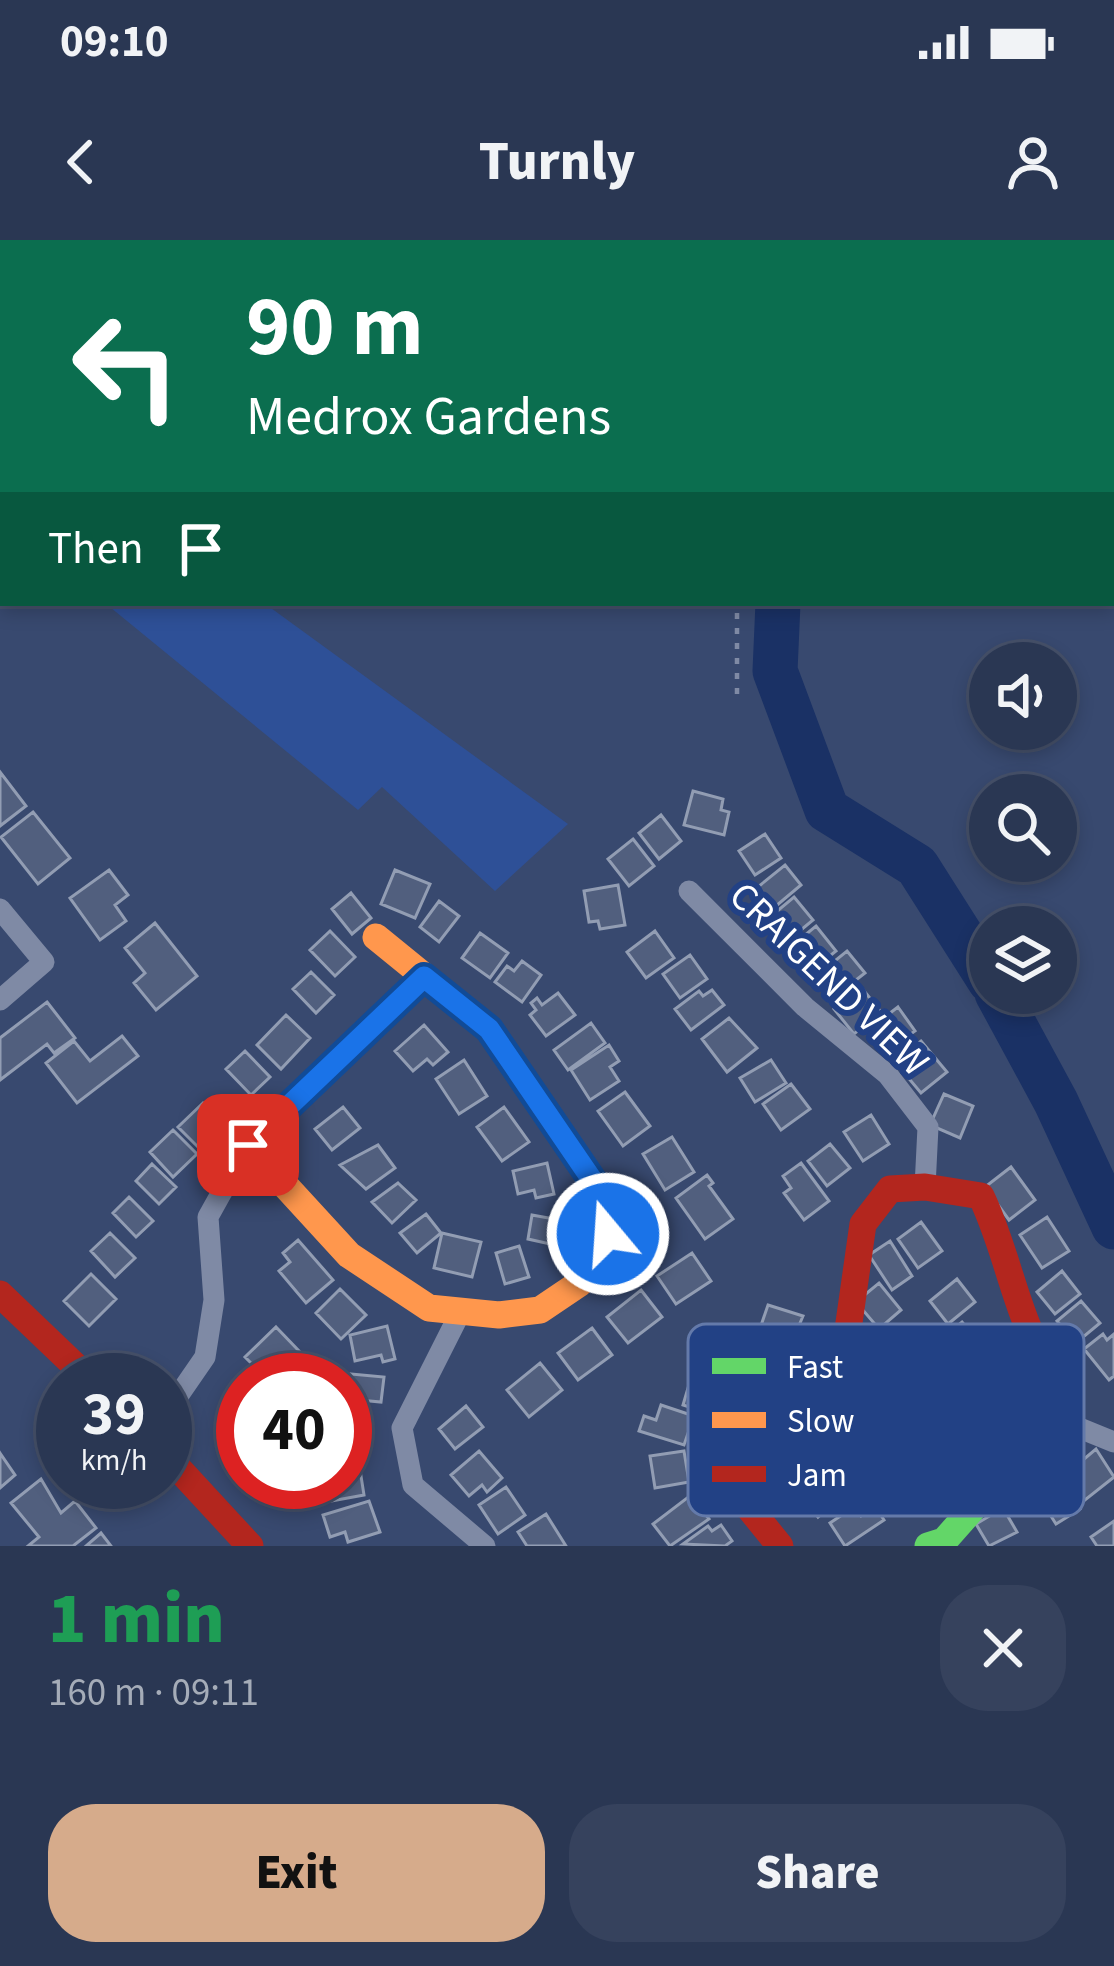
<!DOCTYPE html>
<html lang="en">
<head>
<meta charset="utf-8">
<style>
	:root { --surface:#2a3753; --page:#36425d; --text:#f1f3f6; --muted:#a5acb8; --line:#46516a; --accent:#d6ab8b }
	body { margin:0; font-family:"Source Sans 3",sans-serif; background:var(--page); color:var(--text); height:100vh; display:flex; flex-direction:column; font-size:45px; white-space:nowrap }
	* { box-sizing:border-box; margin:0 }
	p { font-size:39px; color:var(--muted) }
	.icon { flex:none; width:66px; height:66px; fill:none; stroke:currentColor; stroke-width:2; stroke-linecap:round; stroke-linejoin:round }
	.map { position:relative; height:1306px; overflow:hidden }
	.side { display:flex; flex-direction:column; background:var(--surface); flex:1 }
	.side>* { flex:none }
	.banner { position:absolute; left:0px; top:0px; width:1116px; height:366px; box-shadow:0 6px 18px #0003,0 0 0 3px var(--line); background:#0b6e4f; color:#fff; overflow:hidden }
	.controls { position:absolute; left:969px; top:402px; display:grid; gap:24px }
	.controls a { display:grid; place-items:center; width:108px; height:108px; border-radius:50%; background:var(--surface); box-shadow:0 6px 18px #0003,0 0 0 3px var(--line); font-size:60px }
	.speed { position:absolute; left:36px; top:1113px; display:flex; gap:24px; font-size:60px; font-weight:700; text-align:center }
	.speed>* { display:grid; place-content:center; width:156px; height:156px; border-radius:50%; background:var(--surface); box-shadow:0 6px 18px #0003,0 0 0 3px var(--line); line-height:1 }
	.speed small { font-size:30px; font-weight:400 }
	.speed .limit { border:18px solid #d22; background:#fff; color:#111 }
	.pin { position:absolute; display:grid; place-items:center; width:102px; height:102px; color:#fff; margin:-51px; border-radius:24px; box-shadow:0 6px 18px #0006 }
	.me { position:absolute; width:132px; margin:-66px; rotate:342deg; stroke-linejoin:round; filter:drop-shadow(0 0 9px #0008) }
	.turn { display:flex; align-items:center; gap:42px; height:252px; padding:0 48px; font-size:54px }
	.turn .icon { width:156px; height:156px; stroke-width:2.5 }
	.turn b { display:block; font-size:84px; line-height:102px }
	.then { display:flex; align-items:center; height:114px; padding:0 48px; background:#0003; gap:24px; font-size:45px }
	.round { display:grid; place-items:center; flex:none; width:126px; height:126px; border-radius:48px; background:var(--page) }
	.head { display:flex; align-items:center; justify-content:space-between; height:204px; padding:0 48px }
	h1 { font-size:72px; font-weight:800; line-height:90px; color:#1e9e55 }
	.button { display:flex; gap:24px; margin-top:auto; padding:24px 48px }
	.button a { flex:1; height:138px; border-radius:48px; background:var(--accent); color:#111; font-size:48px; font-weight:800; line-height:138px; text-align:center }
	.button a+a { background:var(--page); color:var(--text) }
	.status { display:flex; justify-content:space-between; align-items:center; height:84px; padding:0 60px; background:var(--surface); direction:ltr }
	.status svg { height:33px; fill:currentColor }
	header { display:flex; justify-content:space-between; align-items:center; height:156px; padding:0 48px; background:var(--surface); font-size:54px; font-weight:800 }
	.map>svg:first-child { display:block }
</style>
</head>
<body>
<div class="status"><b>09:10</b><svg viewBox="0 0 49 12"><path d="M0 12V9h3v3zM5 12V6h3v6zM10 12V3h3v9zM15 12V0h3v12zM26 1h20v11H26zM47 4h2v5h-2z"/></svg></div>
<header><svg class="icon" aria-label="back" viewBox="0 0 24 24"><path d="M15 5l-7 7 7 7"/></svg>Turnly<svg class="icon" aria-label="person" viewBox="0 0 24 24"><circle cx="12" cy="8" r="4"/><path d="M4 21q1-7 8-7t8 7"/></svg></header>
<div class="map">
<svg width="1114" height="1306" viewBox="0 0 1114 1306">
	<rect width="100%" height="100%" fill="#38496f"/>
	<path fill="#2e5097" d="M105,363H264L568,584L495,651L382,547L358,570Z"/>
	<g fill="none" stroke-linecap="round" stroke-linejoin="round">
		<path stroke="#1a3165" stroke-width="45" d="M731,0L744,3
			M778,363L775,431L827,570L917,626L990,741
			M997,753L1056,862L1114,987"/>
	</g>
	<path fill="#515f7e" stroke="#929db3" stroke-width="3" d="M0,532L26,566L0,586Z
		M693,551L723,559L721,570L729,572L724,595L684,585Z
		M33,572L70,618L38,644L1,597Z
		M661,575L681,601L659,619L639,593Z
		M765,594L781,618L755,635L739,611Z
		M633,599L654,626L629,646L608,619Z
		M785,625L801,645L776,666L772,660L765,666L753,651Z
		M109,630L128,655L115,665L126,681L100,700L70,658Z
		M395,630L430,644L415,678L381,664Z
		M618,645L625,685L600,689L598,681L589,682L584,651Z
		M351,653L371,678L352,694L332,669Z
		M794,657L813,680L789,700L770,677Z
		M439,661L459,676L439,702L420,687Z
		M155,683L197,736L156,770L134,743L145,733L125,708Z
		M816,686L836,711L810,732L789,708Z
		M330,691L355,717L335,736L310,710Z
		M655,691L674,718L646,738L627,712Z
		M480,693L508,713L490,738L462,718Z
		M847,711L865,733L833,758L815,737Z
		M690,715L707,739L680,758L663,734Z
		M522,721L541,735L522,762L495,742L507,726L514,731Z
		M311,732L334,755L316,773L293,749Z
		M861,747L881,772L854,794L834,769Z
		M712,750L724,765L691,790L675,769L699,751L703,756Z
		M558,753L575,775L546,796L530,775L536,770L531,763L537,758L542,765Z
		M47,762L75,798L54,813L47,804L0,840V798Z
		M898,767L915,791L890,809L873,786Z
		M286,775L310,798L281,829L257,805Z
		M729,778L757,808L727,832L702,799Z
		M591,783L605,803L568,830L554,810Z
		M424,785L448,812L433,825L427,819L413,831L395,811Z
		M122,796L138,816L77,863L46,823L74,801L90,821Z
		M921,801L947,832L921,853L895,822Z
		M609,805L619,821L610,827L619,841L590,860L571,830Z
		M245,811L270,837L251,855L226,829Z
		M464,820L487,856L459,874L436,839Z
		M771,820L786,843L755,862L740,838Z
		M791,844L810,869L781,890L763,864Z
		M625,852L650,886L623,906L598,871Z
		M944,854L973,866L960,898L930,885Z
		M203,863L226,886L201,910L178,887Z
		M343,867L360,888L332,910L315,889Z
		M504,867L529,902L502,921L477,887Z
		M871,875L889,904L863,921L844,892Z
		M173,890L197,914L173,937L150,912Z
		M672,897L694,932L665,950L643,914Z
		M830,904L850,928L827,946L808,921Z
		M378,905L395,928L366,949L340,925Z
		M547,923L554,954L536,958L534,950L518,954L513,931Z
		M801,923L829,961L804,980L784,953L791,948L783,936Z
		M152,924L176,947L159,964L136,941Z
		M1011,927L1035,960L1009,980L985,947Z
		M707,935L713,943L709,946L733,979L705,999L676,958Z
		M398,943L416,960L392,983L372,962Z
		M129,957L153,981L136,997L113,973Z
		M426,974L441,993L417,1013L400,993Z
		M532,975L565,981L559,1006L528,999Z
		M1047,977L1069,1011L1042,1028L1020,995Z
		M921,982L942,1011L918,1028L898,999Z
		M110,993L135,1018L115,1037L91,1011Z
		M442,993L481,1002L472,1037L434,1028Z
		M298,1000L333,1040L306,1063L279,1031L290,1022L283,1013Z
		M890,1001L912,1036L892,1050L869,1015Z
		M519,1006L529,1037L505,1044L496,1013Z
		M692,1013L711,1041L676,1064L657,1036Z
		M1062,1031L1080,1054L1055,1074L1037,1052Z
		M91,1034L116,1059L89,1086L64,1061Z
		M957,1039L975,1062L948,1084L930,1061Z
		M879,1043L901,1070L879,1089L856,1062Z
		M340,1049L366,1075L341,1099L316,1073Z
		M641,1050L662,1077L628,1103L607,1077Z
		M1081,1061L1100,1083L1076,1103L1057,1081Z
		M768,1065L803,1076L787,1114L755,1103Z
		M962,1082L980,1104L953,1126L935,1104Z
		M387,1086L395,1119L383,1122L381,1115L355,1121L350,1095Z
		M276,1087L299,1111L268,1140L245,1117Z
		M592,1088L612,1115L578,1140L558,1113Z
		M1103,1094L1107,1100L1114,1094V1136L1109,1140L1084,1109Z
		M540,1123L562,1150L529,1177L507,1150Z
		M351,1134L384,1137L381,1162L348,1159Z
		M691,1138L723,1148L715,1175L683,1165Z
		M243,1148V1181L226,1164Z
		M661,1165L694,1176L684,1205L639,1191L644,1176L656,1180Z
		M466,1166L483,1187L455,1209L439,1189Z
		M345,1172L367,1176L361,1210L345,1207Z
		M1096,1209L1114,1237L1085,1260L1065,1235Z
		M479,1211L502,1238L487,1252L482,1245L469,1256L451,1235Z
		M684,1211L689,1242L655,1248L650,1216Z
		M0,1213L15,1235L0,1248Z
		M358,1217L364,1255L326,1262L322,1242H345V1219Z
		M817,1224L843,1256L818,1277L792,1245Z
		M41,1239L61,1273L75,1261L96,1288L73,1306H28L39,1297L11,1263Z
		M1061,1239L1080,1269L1056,1284L1037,1254Z
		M506,1247L525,1275L498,1294L479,1265Z
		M691,1255L709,1279L670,1306L653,1284Z
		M369,1261L380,1292L348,1302L345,1292L330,1297L323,1275Z
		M875,1266L884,1280L845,1306L830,1283L854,1267L861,1276Z
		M1003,1268L1017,1292L989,1306L976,1284Z
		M546,1274L566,1306H527L518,1292Z
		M1114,1281V1306H1097L1091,1297Z
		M721,1285L732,1301L725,1306L683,1304L708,1286L712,1291Z
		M101,1293L111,1306H86Z"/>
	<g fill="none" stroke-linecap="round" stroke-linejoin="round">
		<path stroke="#7f8aa5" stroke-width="4.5" stroke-dasharray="6 9" stroke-linecap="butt" d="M412,0L429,3
			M737,454V363"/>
		<path stroke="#7f8aa5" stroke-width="21" d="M689,651L805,767L888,835L928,887L925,947
			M0,669L44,722L0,760
			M461,1071L402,1188L413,1245L485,1306
			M1045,1174L1114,1202
			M165,1175L205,1117L214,1060L208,977L248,905L424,737"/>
		<path stroke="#63d668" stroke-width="27" d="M928,1306L944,1301L1013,1223L1063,1149L1055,1137"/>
		<path stroke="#ff974d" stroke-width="27" d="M248,905L349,1015L429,1068L499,1075L540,1070L580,1043L608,995L599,950L489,789L376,697"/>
		<path stroke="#b3261e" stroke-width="27" d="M0,1054L90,1140
			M165,1214L250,1306
			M780,1306L750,1269L752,1204L842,1132L863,984L890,949L925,947L981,956C1010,1016 1016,1083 1055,1137"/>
	</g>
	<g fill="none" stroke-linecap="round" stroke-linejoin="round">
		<g stroke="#114b97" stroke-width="30">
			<path id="route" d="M248,905L424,737L489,789L599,950L608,994"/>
		</g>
		<use href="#route" stroke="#1a73e8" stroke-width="21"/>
	</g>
	<g text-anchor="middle" stroke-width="12" stroke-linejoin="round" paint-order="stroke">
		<g font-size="39" fill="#fff" stroke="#224185">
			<text transform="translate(830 738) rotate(44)" y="14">CRAIGEND VIEW</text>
		</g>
	</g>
	<rect x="688" y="1084" width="396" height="192" rx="18" fill="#224185" stroke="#647aaa" stroke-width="3"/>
	<rect x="712" y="1118" width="54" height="16" fill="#63d668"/>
	<rect x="712" y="1172" width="54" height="16" fill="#ff974d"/>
	<rect x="712" y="1226" width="54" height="16" fill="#b3261e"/>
	<g font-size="33" fill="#fff">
		<text x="787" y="1138">Fast</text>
		<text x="787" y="1192">Slow</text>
		<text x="787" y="1246">Jam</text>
	</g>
</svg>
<div class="controls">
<a><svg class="icon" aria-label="sound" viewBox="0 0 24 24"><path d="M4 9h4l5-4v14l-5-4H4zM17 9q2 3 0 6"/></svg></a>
<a><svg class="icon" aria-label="search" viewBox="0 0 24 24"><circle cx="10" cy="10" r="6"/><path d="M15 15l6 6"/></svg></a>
<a><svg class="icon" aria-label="layers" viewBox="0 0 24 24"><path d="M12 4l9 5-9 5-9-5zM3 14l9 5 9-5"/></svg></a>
</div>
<div class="speed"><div>39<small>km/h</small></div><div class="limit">40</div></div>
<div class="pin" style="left:248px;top:905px;background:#d93025"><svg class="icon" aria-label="arrive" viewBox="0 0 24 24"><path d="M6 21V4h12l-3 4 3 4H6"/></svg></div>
<svg class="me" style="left:608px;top:994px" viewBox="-20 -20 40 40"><circle r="17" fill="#1a73e8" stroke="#fff" stroke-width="3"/><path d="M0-11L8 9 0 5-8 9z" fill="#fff"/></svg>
<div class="banner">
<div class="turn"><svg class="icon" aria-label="left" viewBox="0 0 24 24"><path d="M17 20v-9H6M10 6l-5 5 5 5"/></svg><div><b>90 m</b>Medrox Gardens</div></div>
<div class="then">Then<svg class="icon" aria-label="arrive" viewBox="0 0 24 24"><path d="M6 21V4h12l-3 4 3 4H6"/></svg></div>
</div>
</div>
<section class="side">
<div class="head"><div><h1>1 min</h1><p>160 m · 09:11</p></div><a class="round"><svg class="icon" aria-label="close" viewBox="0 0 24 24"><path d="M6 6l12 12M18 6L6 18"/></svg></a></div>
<div class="button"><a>Exit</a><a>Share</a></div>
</section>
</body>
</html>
